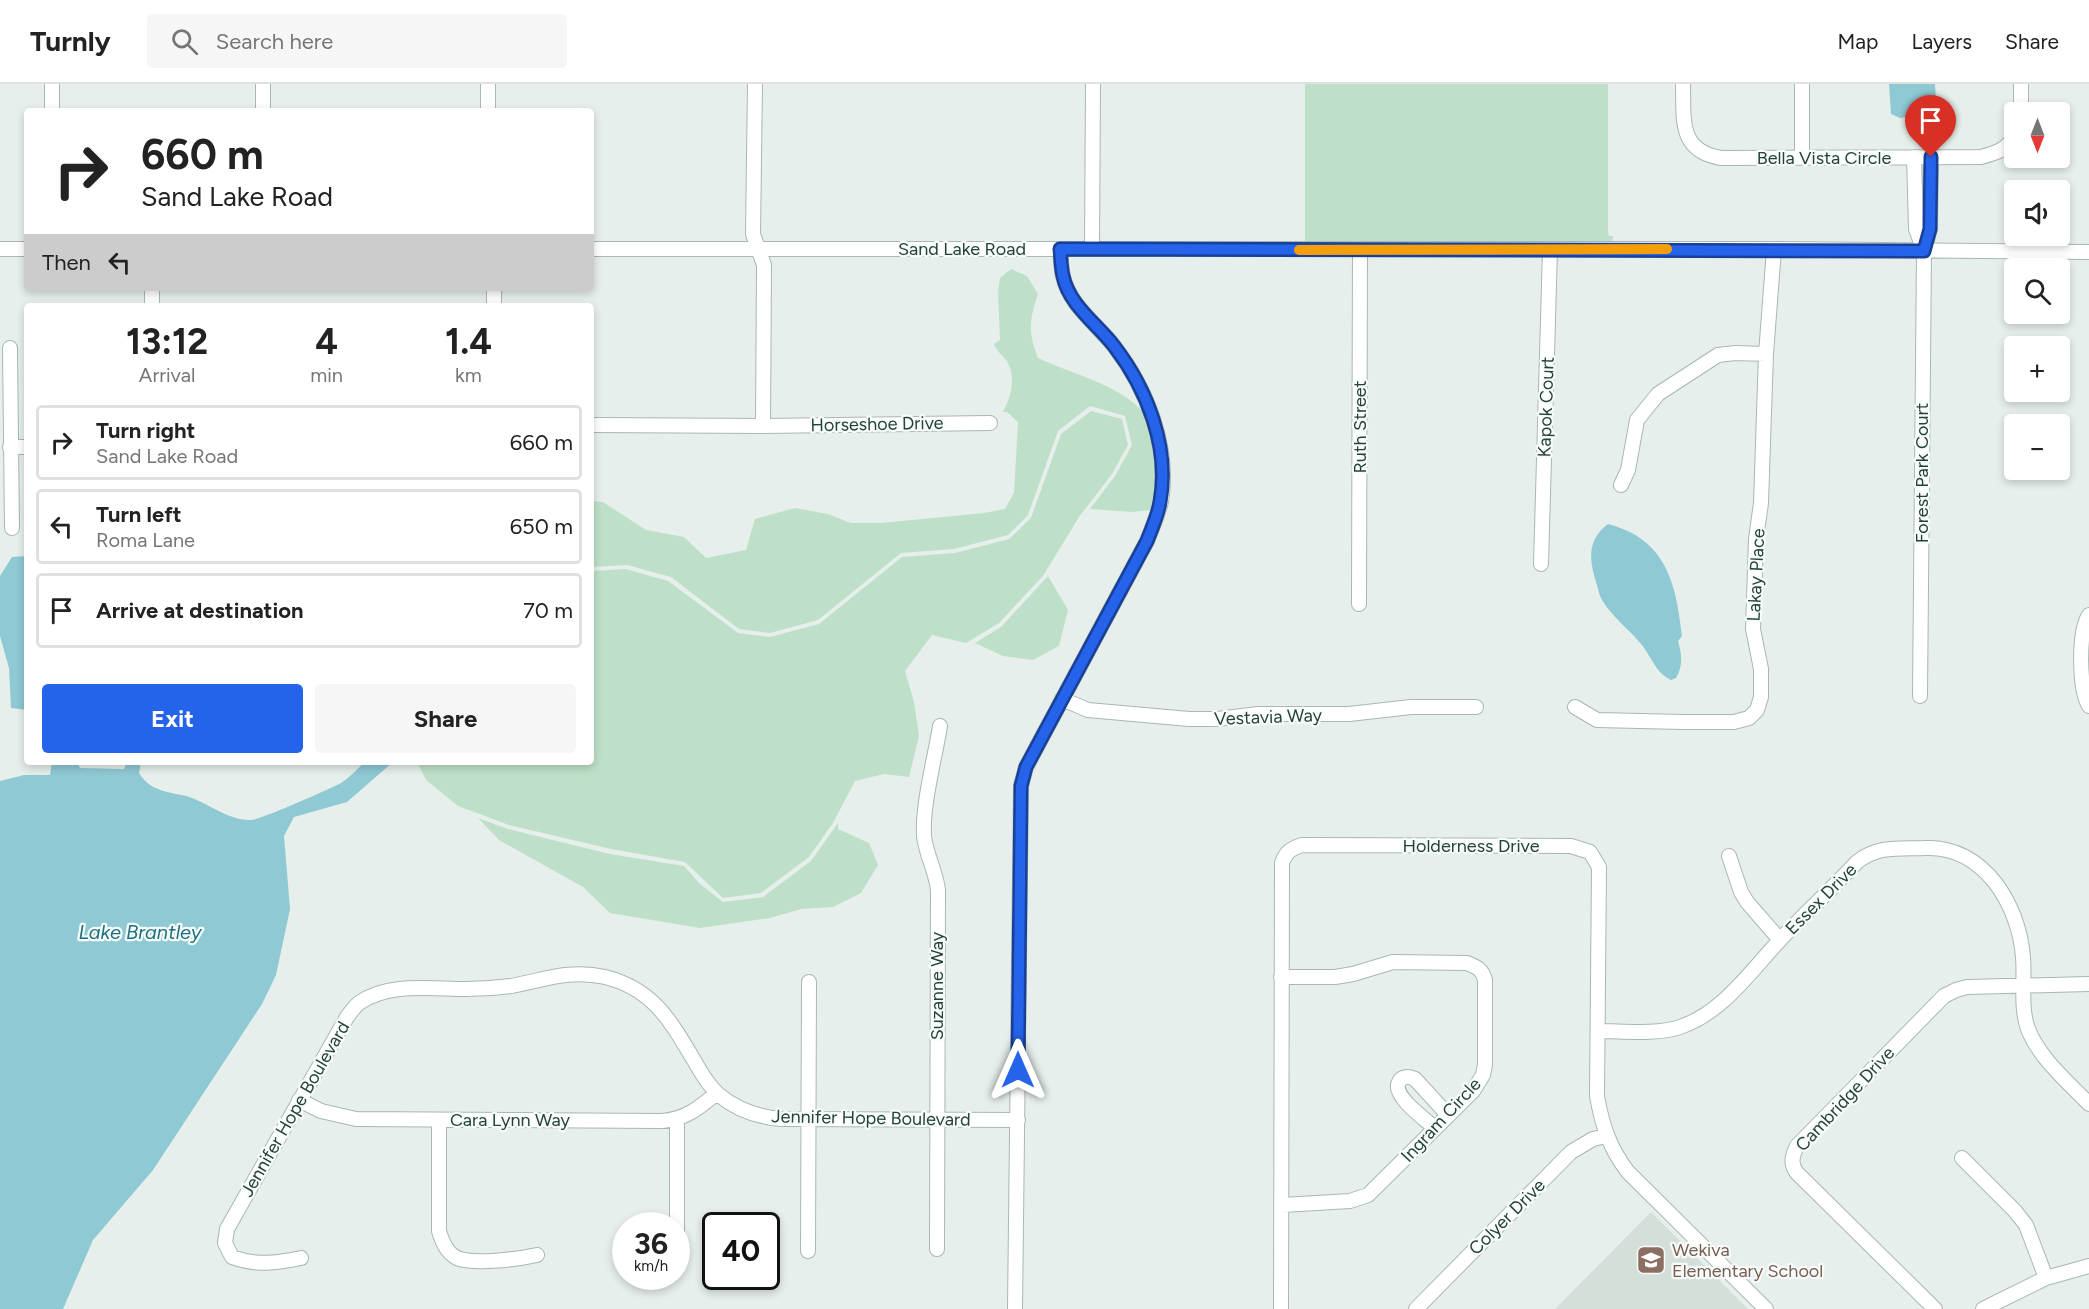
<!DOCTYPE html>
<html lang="en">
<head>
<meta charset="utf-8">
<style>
	:root { --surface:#fff; --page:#f6f6f6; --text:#222; --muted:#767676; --line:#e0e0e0; --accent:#2563eb }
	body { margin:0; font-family:Figtree,sans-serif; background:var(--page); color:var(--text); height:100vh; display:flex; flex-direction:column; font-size:22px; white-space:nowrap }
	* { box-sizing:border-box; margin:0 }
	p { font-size:20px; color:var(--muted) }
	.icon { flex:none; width:33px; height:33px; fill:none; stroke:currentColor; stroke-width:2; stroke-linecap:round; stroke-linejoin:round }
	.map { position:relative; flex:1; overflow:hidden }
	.details { position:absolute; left:24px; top:219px; width:570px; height:462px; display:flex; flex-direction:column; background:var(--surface); border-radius:6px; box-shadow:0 3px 9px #0003 }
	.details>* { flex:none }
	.guide { position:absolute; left:24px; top:24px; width:570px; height:183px; border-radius:6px; box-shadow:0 3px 9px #0003; background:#fff; color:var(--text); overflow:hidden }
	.needle { width:39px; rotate:180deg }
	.buttons { position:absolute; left:2004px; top:18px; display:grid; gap:12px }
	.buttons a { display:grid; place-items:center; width:66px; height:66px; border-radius:6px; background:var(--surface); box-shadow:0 3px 9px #0003; font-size:30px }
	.speed { position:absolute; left:612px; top:1128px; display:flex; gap:12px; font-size:30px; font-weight:700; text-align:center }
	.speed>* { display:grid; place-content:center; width:78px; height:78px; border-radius:50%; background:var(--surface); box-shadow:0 3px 9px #0003; line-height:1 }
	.speed small { font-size:15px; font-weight:400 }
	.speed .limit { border:3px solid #111; border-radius:9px; background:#fff; color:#111 }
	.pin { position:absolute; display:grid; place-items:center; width:51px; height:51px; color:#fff; margin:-62px -26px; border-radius:50% 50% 50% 0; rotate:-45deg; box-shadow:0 0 6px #0007 }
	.pin .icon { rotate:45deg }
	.me { position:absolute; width:66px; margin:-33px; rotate:0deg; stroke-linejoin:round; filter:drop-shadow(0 0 4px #0008) }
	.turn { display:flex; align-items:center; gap:21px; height:126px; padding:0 18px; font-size:27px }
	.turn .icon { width:78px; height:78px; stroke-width:2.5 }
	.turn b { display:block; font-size:42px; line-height:51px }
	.then { display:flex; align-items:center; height:57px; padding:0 18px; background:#0003; gap:12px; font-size:22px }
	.eta { display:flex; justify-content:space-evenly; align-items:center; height:102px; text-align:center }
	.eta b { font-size:36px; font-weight:700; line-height:42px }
	.cta { display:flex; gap:12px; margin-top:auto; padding:12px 18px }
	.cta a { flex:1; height:69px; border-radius:6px; background:var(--accent); color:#fff; font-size:24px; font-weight:700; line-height:69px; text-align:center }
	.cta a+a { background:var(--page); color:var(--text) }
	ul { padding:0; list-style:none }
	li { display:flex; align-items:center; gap:18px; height:75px; margin:0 12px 9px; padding:0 6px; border:3px solid var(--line); border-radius:6px }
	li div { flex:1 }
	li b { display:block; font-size:22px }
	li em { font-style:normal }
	header { display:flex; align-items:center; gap:36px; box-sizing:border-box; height:84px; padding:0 30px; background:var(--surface); border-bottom:2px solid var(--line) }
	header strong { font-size:28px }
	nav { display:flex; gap:33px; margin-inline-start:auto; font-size:21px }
	.search { width:420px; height:54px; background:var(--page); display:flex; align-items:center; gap:15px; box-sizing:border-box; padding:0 21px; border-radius:6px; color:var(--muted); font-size:22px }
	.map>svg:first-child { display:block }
</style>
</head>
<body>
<header>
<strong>Turnly</strong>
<div class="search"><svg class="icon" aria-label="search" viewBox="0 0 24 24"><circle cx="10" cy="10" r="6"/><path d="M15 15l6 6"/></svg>Search here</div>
<nav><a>Map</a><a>Layers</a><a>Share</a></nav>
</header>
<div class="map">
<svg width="2089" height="1225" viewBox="0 0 2089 1225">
	<rect width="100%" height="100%" fill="#e6efeb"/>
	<path fill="#d4dfda" d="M1651,1128L1748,1225H1555Z"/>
	<path fill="#bfe0c8" d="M1305,0H1608V148L1609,152H1613L1612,160L1305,161Z
		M1011,185L1027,192L1038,210C1029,237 1028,248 1038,274C1069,289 1118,300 1142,327C1149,336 1154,359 1156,371C1159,389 1158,409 1152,426L1131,428L1090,425L1115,392L1132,361L1125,332L1090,322L1058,347L1028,431L1008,451L954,465L901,469L818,536L770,549L739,545L671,493L627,481L591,483V417L603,418L646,446L684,453L706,474L746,466L755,435L795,424L828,430L851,439H881L984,429L1005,425L1014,409L1018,338L1007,328H1003C1011,313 1017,291 1006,276C1001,270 997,267 994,260L1000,256L998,208L1000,194Z
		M1091,327L1122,335L1128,361L1112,390L1079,433L1043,492L999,539L966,559L932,551L905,587L914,618L919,652L909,693L884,690L855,697L833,739L809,773L761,809L723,814L685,778L611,765L509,741L458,722L426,696L417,678H591V487L626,485L668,497L738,549L770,553L819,540L902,473L955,469L1009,455L1031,434L1061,350Z
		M1048,492L1068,526L1059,562L1033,576L1003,572L975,559L1001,543Z
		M478,734L508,745L610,770L684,782L700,800L723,818L763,813L811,777L838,739V745L869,759L878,781L861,809L833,823L801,825L770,834L700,844L610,829L583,803L499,756Z"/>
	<path fill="#8ec9d4" d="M1889,0H1935L1936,16L1931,29L1900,34L1891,30Z
		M1608,440C1666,455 1676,499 1682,552L1678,557C1682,571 1683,582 1676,594L1671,596C1656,589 1652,574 1642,561C1630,546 1612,533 1602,516C1599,511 1598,504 1596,498C1589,475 1587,456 1608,440Z
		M27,472V626L11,624L9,584L0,552V492L12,473Z
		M52,678H77L80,684L122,685H124L127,678H141L139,689C150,707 168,708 186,712C208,718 228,737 251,736C260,736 330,705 341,699C349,694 357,685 365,678H393L347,718L294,733L284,752L290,825L276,891L262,920L153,1086L93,1156L63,1225H0V697L24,691H50Z"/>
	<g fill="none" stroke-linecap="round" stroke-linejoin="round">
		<g stroke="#a8b8b2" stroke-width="16">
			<path id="minor" d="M488,0V27
				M755,0L753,150L764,181L763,342
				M1683,0C1684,35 1678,67 1721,74L1981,73C1996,69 2006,66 2014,53
				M52,27V0
				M263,27V0
				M2021,28V0
				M1914,73L1916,145L1924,167
				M1802,74V0
				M0,165H27
				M591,165H1774L2089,168
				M1092,165L1093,0
				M152,222V204
				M494,222V204
				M10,264L12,444
				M591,341L763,342L990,339
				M10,363H27
				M1621,401L1628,386L1637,336L1658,310L1718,271L1735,269L1766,270
				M1541,480L1550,165
				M1359,520L1360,166
				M2089,531C2078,548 2079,605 2089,622
				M1920,612L1924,167L1930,145L1931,73
				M1062,615L1088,626L1189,635H1218L1258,630H1349L1411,623H1476
				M1575,623L1597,636L1683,638H1734L1749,634L1757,626L1761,613V585L1753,545L1756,455L1761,419L1766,270L1774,165
				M1729,772L1741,808L1747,818L1780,856
				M1281,893H1335L1353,890L1393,878L1467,879C1477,883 1482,885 1485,896V980L1483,991L1473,1007L1368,1111L1350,1117L1283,1121
				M1598,947C1624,947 1655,951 1680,943C1722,929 1750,888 1779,857C1804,830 1832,805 1857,778C1879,761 1899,765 1926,764C1984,762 2019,821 2023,873C2025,896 2020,923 2028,945C2039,974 2068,998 2089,1020
				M299,1016L321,1027L356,1035L662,1037C686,1035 699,1024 717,1009
				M439,1036V1147C442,1158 447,1169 457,1174C474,1181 519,1175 537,1171
				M1435,1044C1426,1036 1391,1011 1399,998C1402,991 1410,993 1415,995L1448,1031
				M1962,1074L2015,1127L2026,1141L2046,1194
				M937,1165L938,806C936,787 926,771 924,752C922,721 935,674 940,642
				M677,1166V1036
				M808,1167L809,898
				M301,1174C277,1179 256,1182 232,1173L225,1159L227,1145L347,933C351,928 354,923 359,919C388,898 432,905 466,905C481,905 496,904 511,902C544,896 570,885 605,893C654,905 671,938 695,978C701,989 709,1002 719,1011C737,1026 758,1033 781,1035L1018,1036
				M1015,1225L1021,702L1026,683L1147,457C1152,444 1158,431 1161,418C1170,363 1147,305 1114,262C1097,240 1069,221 1063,192C1061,184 1061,174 1060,165
				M1281,1225L1282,779C1286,768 1290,765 1302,761L1571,762L1590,768L1599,783L1597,1012C1602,1041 1610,1065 1628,1088L1766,1225
				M1416,1225L1571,1068L1593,1055L1606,1052
				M1935,1225L1797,1089C1790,1080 1792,1072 1797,1062L1944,912L1956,906L1967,903L2089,900
				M1983,1225L2046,1194L2089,1182"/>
		</g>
		<use href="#minor" stroke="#fff" stroke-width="14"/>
	</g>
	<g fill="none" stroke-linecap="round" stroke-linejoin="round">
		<g stroke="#184099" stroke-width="15">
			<path id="route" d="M1018,986L1021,702L1026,683L1147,457C1152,444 1158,431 1160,418C1170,363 1147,305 1114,262C1097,240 1069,221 1063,192C1061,184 1061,174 1060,165L1924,167L1930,145L1931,73"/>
		</g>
		<use href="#route" stroke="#2563eb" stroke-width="10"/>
		<path stroke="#f59e0b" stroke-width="10" d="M1299,166L1667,165"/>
	</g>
	<defs>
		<g id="school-square" transform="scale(1.5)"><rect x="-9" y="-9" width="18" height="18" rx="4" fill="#8d6e63" stroke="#f7fbf9"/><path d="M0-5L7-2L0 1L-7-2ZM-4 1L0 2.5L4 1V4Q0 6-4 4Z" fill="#fff"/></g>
	</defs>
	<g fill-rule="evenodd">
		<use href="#school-square" x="1651" y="1176"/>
	</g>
	<g text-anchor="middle" stroke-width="4.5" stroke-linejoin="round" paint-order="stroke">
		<g font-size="18" fill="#24423a" stroke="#f7fbf9">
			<text x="1824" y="80">Bella Vista Circle</text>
			<text x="962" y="171">Sand Lake Road</text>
			<text transform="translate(1546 323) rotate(-88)" y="6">Kapok Court</text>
			<text transform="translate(877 340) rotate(-1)" y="6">Horseshoe Drive</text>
			<text transform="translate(1360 343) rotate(-90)" y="6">Ruth Street</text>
			<text transform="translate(1922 389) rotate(-90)" y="6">Forest Park Court</text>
			<text transform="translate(1756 491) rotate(-87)" y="6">Lakay Place</text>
			<text transform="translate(1268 633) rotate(-2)" y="6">Vestavia Way</text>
			<text x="1471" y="768">Holderness Drive</text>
			<text transform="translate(1821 815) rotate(-45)" y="6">Essex Drive</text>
			<text transform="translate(937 902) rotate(-90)" y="6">Suzanne Way</text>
			<text transform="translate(1845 1015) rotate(-47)" y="6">Cambridge Drive</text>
			<text transform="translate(295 1025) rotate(-60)" y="6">Jennifer Hope Boulevard</text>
			<text transform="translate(871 1034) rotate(1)" y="6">Jennifer Hope Boulevard</text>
			<text x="510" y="1042">Cara Lynn Way</text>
			<text transform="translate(1441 1036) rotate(-47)" y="6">Ingram Circle</text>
			<text transform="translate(1507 1133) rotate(-45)" y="6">Colyer Drive</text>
		</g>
		<g font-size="18" fill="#785e54" stroke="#f7fbf9" text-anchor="start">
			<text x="1672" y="1172">Wekiva<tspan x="1672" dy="21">Elementary School</tspan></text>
		</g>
		<g font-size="20" font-style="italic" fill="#1c6f80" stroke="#f7fbf9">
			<text x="140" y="855">Lake Brantley</text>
		</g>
	</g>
</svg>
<div class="buttons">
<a><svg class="needle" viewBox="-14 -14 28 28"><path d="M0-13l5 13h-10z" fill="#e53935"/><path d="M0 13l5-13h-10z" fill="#767676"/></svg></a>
<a><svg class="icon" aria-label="sound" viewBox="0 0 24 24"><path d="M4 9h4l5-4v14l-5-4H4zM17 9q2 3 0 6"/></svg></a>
<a><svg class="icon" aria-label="search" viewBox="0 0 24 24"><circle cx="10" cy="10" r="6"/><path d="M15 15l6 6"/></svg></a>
<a>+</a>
<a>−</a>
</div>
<div class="speed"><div>36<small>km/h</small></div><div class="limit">40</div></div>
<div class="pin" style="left:1931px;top:73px;background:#d93025"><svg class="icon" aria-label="arrive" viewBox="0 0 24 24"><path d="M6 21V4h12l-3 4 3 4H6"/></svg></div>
<svg class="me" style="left:1018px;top:986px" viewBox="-20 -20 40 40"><path d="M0-17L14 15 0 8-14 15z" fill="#2563eb" stroke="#fff" stroke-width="4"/></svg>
<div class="guide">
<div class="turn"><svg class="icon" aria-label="right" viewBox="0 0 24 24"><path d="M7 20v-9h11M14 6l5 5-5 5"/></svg><div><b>660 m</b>Sand Lake Road</div></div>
<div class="then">Then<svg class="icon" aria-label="left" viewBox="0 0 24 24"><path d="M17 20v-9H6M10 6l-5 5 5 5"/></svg></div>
</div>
<section class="details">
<div class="eta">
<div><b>13:12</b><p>Arrival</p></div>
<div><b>4</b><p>min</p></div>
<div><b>1.4</b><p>km</p></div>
</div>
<ul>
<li><svg class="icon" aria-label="right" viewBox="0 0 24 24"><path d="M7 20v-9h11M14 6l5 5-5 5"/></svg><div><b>Turn right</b><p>Sand Lake Road</p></div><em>660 m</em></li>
<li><svg class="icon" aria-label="left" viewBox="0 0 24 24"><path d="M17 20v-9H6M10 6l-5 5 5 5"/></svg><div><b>Turn left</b><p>Roma Lane</p></div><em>650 m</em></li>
<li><svg class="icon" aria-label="arrive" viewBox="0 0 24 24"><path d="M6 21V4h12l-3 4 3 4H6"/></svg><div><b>Arrive at destination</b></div><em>70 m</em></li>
</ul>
<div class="cta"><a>Exit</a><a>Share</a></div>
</section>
</div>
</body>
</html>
